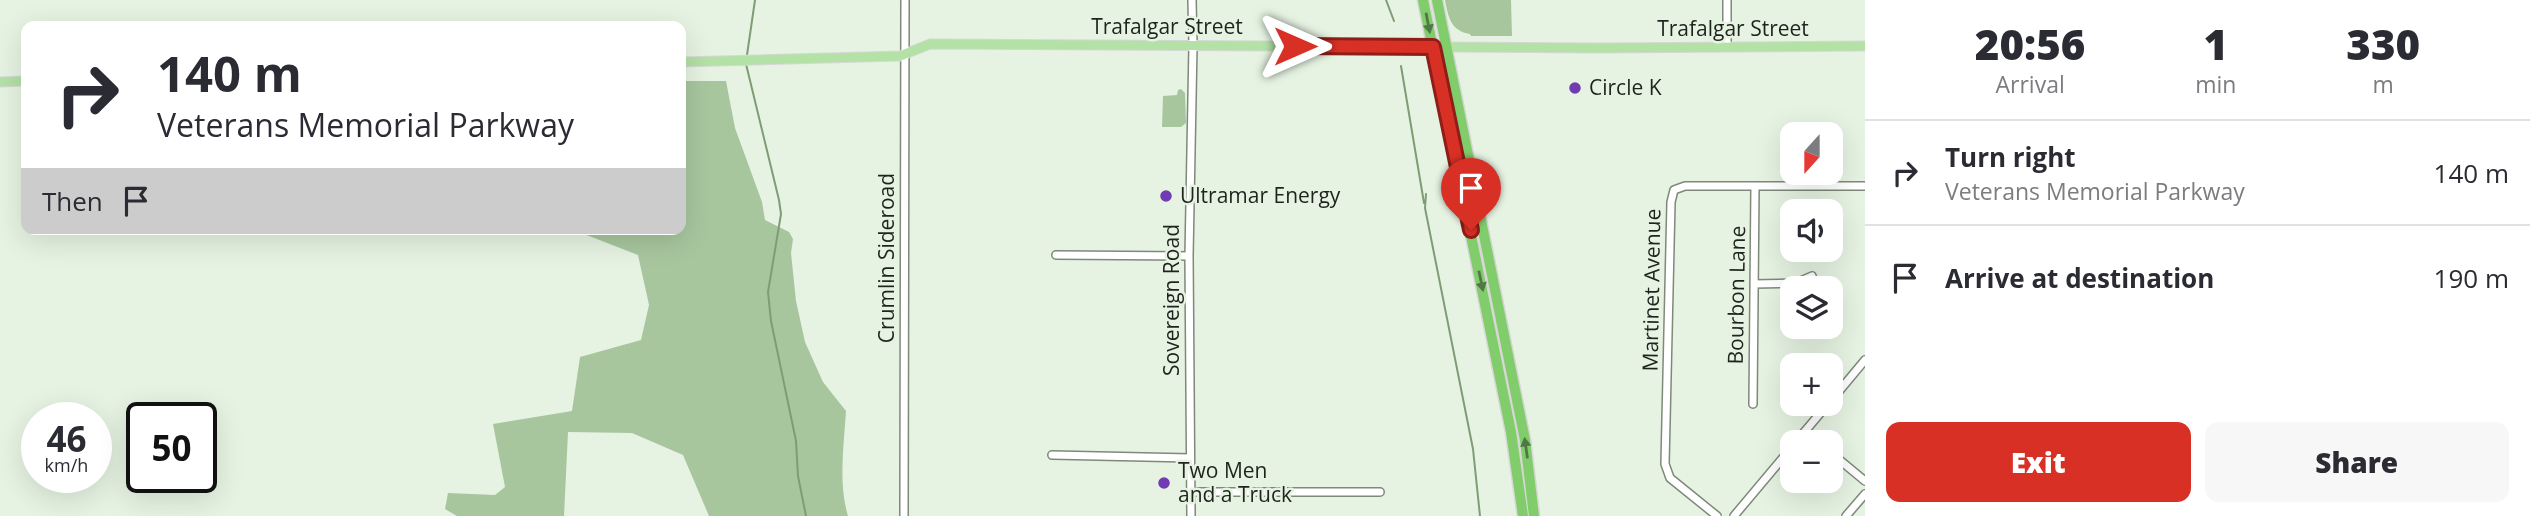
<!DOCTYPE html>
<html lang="en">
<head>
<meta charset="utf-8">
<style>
	:root { --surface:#fff; --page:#f7f7f7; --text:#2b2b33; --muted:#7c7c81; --line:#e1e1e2; --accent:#d93025 }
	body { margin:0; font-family:"Open Sans",sans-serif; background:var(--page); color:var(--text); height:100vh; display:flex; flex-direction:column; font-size:26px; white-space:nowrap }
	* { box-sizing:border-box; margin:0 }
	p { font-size:23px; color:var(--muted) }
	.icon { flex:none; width:38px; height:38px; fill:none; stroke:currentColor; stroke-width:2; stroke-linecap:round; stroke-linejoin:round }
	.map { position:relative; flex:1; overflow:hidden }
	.details { display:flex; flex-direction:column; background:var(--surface); width:665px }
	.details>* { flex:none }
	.top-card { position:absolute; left:21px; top:21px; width:665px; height:214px; border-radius:14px; box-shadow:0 7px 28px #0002; background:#fff; color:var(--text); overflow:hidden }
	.needle { width:46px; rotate:201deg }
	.tools { position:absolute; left:1780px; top:122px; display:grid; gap:14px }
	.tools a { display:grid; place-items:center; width:63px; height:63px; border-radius:14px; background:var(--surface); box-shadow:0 7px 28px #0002; font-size:35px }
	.speed { position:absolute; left:21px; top:402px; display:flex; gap:14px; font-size:35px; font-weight:700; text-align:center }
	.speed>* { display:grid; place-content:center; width:91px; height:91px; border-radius:50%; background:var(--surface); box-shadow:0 7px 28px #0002; line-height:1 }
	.speed small { font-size:18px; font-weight:400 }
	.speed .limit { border:4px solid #111; border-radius:10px; background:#fff; color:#111 }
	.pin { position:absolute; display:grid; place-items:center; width:60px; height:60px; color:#fff; margin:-72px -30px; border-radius:50% 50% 50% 0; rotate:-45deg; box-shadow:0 0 7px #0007 }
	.pin .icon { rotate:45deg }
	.me { position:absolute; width:77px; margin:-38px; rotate:90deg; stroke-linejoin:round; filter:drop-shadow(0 0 5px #0008) }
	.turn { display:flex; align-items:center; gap:24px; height:147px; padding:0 21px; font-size:32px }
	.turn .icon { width:91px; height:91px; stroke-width:2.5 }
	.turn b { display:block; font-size:49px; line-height:60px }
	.then { display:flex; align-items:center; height:66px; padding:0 21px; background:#0003; gap:14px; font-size:26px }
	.eta { display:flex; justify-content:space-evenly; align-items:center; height:119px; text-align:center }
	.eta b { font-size:42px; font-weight:800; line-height:49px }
	.primary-button { display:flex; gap:14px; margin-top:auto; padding:14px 21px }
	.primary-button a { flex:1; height:80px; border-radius:14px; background:var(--accent); color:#fff; font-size:28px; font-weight:800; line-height:80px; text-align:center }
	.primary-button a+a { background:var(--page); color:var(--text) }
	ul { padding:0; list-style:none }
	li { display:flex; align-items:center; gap:21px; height:105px; padding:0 21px; border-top:2px solid var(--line) }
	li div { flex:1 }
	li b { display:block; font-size:26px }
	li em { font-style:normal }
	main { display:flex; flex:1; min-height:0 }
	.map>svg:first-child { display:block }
</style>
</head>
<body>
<main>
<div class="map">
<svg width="1865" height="516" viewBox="0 0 1865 516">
	<rect width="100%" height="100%" fill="#e6f3e2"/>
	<path fill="#a7c69e" d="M1445,0H1511L1512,36H1471L1470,34C1451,31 1448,17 1445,0Z
		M681,81H726L735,128L762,202L765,220L789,232L793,239L791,253L796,301L805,342L823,382L846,411C844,445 838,483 848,516H709L683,455L632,433L568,432L564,516H457L445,509L448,493L495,495L505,487L493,424L572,411L580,357L641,340L649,305L638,255L584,234L581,229H681Z
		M1181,89L1185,93L1186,123L1181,127H1162L1163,96L1177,95L1178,90Z"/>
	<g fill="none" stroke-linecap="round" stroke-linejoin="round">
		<path stroke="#7e9d75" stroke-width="2" d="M1386,0L1394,21
			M747,55L755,0
			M746,64L779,200L781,214L768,292L771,321L796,441L798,476L806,516
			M1401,66L1424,203
			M1426,194L1425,208L1473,449L1480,516"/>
		<g stroke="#7e897a" stroke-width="10">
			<path id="minor" d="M1727,0V47
				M1056,255L1189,256
				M1754,284L1796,283L1812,276
				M1830,402L1865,360
				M1753,404L1755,186
				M1805,431L1819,443
				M1795,443L1828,404
				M1830,452L1865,481
				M1052,455L1190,458
				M1191,492H1380
				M904,516L905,0
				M1191,516L1189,256L1193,45L1192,0
				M1717,516L1670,478L1665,464L1671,202L1674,190L1685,186H1865
				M1734,516L1792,447
				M1846,516L1865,494"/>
		</g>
		<g stroke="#d7d7d6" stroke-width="11">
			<path id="major" d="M681,62L900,56L930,44L1597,48L1865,46
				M0,82L26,81"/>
		</g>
		<g stroke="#d7d7d6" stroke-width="13">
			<path id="highway" d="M1423,0L1511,432L1523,516
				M1437,0L1525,440L1534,516"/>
		</g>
		<use href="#minor" stroke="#fff" stroke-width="7"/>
		<use href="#major" stroke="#b3e1a6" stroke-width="9"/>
		<use href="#highway" stroke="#81cd6b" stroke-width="10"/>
	</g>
	<defs><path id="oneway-solid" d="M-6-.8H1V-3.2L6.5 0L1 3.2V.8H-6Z" transform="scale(1.75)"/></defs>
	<g fill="#507844">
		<use href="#oneway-solid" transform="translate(1428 23) rotate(79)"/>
		<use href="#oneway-solid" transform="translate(1481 281) rotate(78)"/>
		<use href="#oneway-solid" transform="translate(1526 448) rotate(-98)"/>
	</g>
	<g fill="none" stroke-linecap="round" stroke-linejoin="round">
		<g stroke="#8d1f18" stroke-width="18">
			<path id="route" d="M1295,46L1433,47L1471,230"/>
		</g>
		<use href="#route" stroke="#d93025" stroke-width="12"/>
	</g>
	<g fill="#713bb2" stroke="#e6f3e2" stroke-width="2.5">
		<circle cx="1575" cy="88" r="7"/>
		<circle cx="1166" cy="196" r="7"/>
		<circle cx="1164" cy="483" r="7"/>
	</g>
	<g text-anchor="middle" stroke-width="5" stroke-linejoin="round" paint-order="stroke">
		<g font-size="21" fill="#1f231d" stroke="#e6f3e2">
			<text x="1167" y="34">Trafalgar Street</text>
			<text x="1733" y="36">Trafalgar Street</text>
			<text transform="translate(887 258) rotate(-90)" y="7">Crumlin Sideroad</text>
			<text transform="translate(1652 290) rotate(-89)" y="7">Martinet Avenue</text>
			<text transform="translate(1737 295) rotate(-89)" y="7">Bourbon Lane</text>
			<text transform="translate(1172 300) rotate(-90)" y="7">Sovereign Road</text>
		</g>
		<g font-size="21" fill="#1f231d" stroke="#e6f3e2" text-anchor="start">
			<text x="1589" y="95">Circle K</text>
			<text x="1180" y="203">Ultramar Energy</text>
			<text x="1178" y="478">Two Men<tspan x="1178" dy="24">and a Truck</tspan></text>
		</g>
	</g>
</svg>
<div class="tools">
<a><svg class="needle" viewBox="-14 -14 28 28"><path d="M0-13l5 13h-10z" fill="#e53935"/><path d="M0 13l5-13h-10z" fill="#7c7c81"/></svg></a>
<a><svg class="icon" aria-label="sound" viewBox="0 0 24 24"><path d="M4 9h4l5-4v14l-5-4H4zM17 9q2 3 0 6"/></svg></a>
<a><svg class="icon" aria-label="layers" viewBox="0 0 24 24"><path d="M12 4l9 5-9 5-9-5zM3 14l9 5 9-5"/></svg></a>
<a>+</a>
<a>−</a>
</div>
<div class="speed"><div>46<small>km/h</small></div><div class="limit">50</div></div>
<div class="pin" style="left:1471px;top:230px;background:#d93025"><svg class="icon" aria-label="arrive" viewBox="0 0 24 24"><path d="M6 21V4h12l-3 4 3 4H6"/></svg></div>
<svg class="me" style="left:1295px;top:46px" viewBox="-20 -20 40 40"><path d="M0-17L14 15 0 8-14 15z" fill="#d93025" stroke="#fff" stroke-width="4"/></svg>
<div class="top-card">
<div class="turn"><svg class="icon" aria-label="right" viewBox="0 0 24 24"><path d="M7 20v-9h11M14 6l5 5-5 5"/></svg><div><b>140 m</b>Veterans Memorial Parkway</div></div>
<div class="then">Then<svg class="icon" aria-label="arrive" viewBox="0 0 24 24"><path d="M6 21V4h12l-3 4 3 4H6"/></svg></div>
</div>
</div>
<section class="details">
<div class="eta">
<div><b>20:56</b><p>Arrival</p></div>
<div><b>1</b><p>min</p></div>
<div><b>330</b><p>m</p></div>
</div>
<ul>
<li><svg class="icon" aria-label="right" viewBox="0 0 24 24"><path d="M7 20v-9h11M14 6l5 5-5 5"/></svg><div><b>Turn right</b><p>Veterans Memorial Parkway</p></div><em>140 m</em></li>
<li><svg class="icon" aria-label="arrive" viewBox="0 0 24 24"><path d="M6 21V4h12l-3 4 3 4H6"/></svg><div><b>Arrive at destination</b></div><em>190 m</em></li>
</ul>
<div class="primary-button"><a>Exit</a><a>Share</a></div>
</section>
</main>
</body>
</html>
